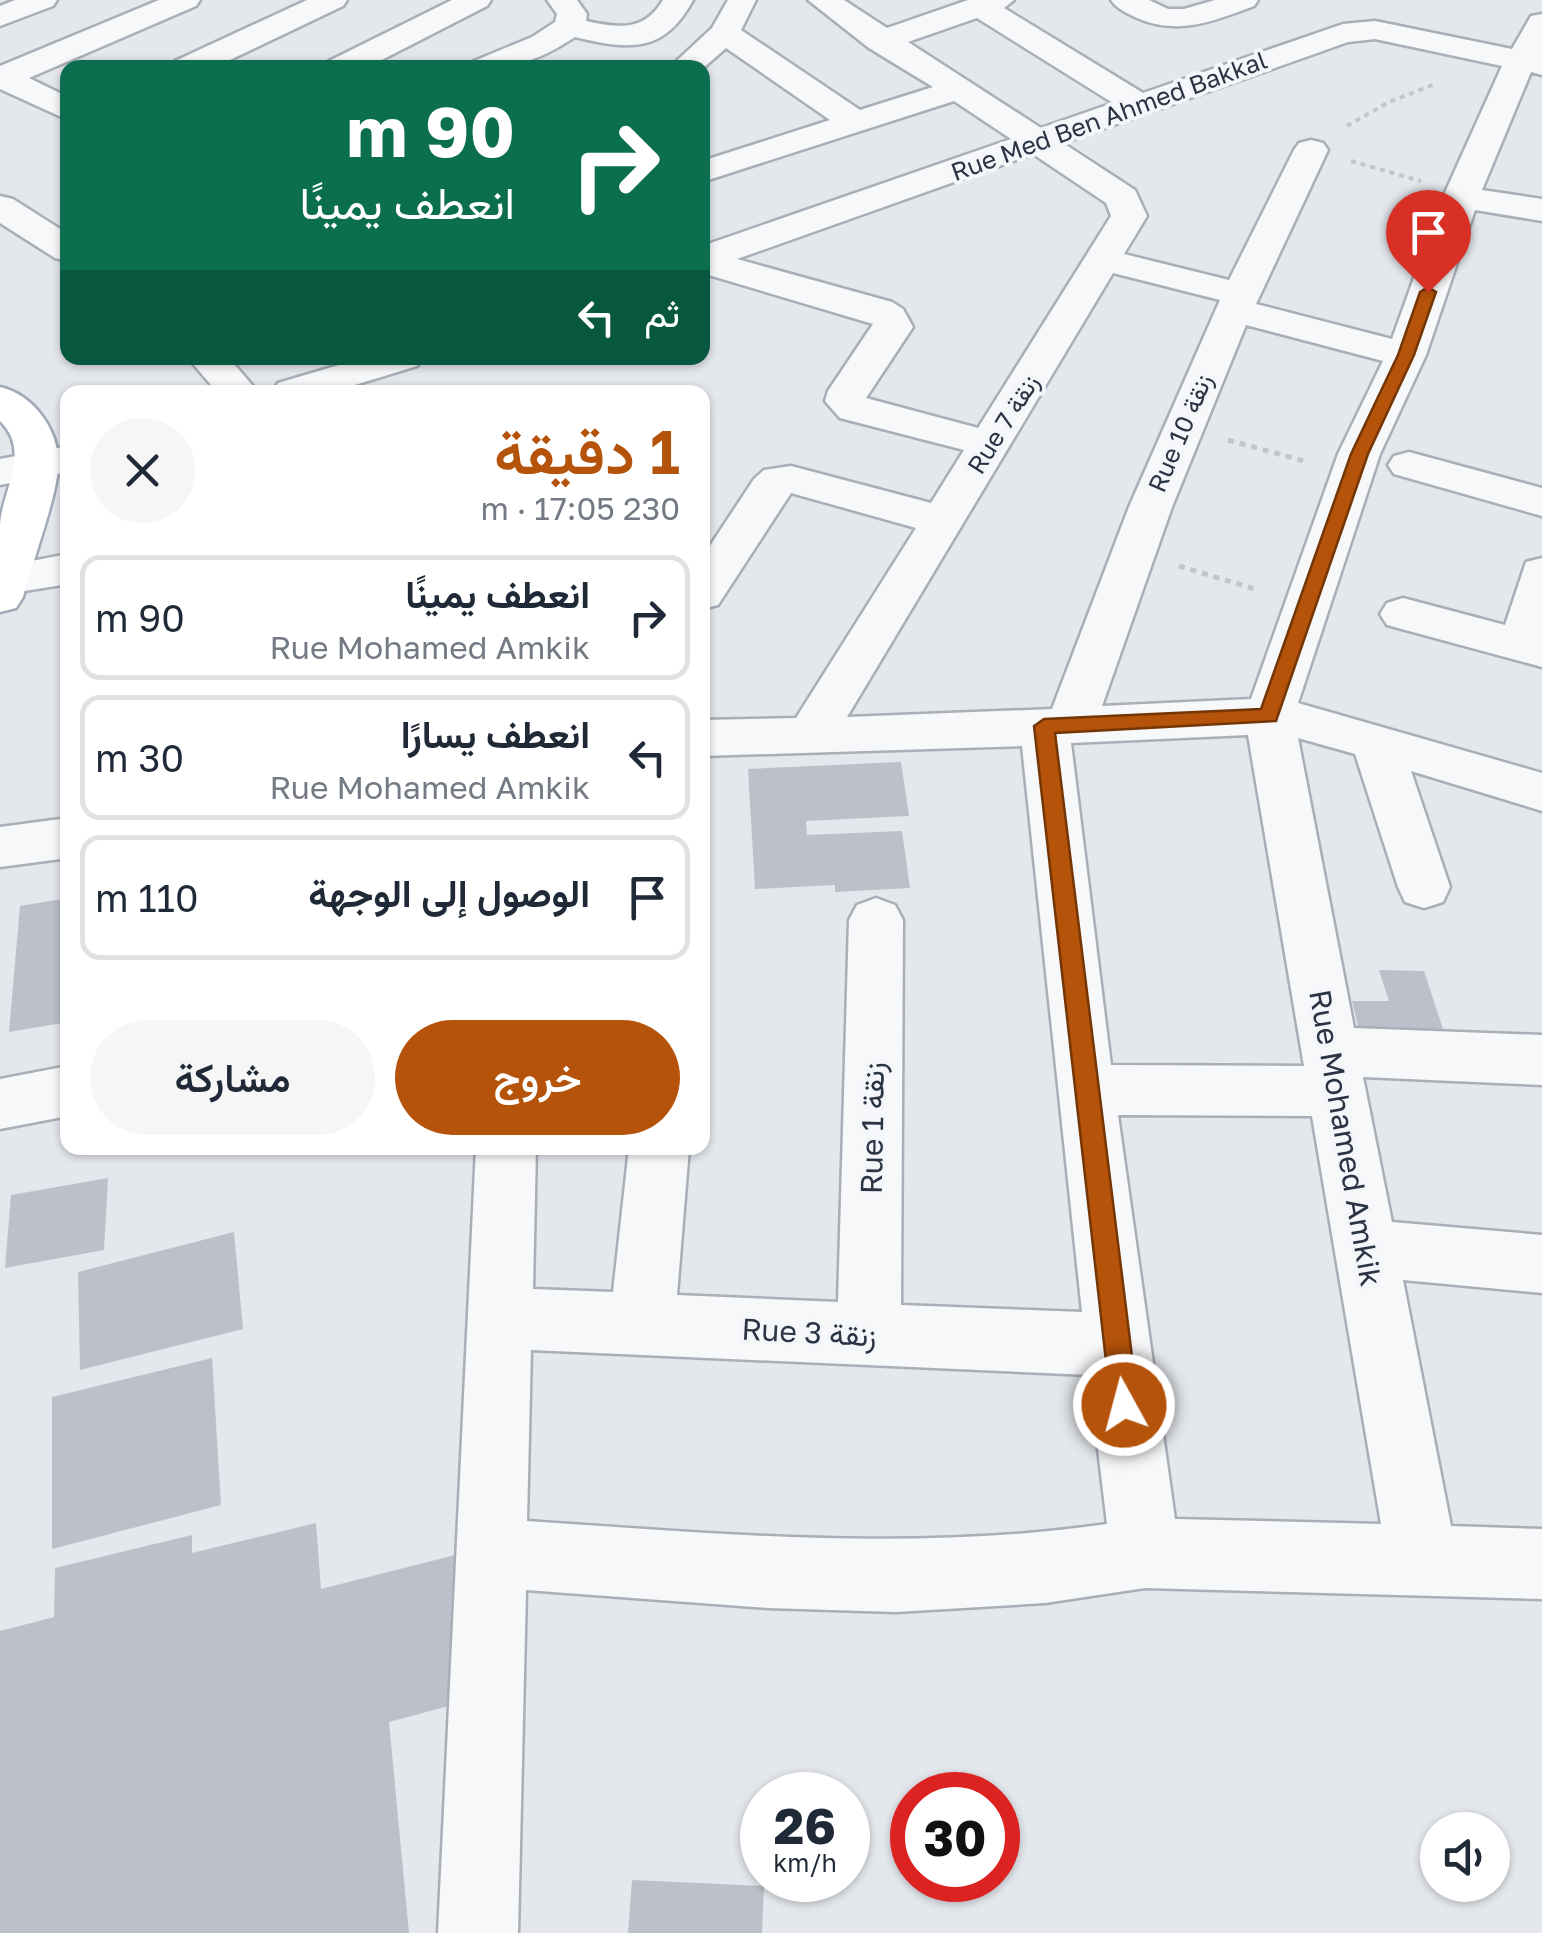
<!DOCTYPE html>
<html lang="ar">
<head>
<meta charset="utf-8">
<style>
	:root { --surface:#fff; --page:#f6f6f7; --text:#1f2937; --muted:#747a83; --line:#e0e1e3; --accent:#b45309 }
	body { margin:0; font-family:"Golos Text",Vazirmatn,sans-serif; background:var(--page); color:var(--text); direction:rtl; height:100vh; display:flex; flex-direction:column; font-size:38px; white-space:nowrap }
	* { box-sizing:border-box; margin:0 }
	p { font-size:32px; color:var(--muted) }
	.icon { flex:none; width:55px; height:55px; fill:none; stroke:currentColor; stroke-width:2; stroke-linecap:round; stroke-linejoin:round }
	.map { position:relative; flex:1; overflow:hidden; direction:ltr }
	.panel { position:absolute; left:60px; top:385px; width:650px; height:770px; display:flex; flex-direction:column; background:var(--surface); border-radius:20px; box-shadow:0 2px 8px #0004; direction:rtl }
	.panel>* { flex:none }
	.hud { position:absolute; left:60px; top:60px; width:650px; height:305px; border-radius:20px; box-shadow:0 2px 8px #0004; direction:rtl; background:#0b6e4f; color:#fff; overflow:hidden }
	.tools { position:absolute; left:1420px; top:1812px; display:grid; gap:20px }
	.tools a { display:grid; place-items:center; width:90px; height:90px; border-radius:50%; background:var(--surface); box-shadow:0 2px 8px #0004; font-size:50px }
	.speed { position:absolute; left:740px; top:1772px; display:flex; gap:20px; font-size:50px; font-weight:700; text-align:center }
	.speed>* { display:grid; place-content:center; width:130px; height:130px; border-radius:50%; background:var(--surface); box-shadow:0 2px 8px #0004; line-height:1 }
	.speed small { font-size:25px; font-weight:400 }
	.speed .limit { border:15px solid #d22; background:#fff; color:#111 }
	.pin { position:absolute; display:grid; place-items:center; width:85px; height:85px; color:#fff; margin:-102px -42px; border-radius:50% 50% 50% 0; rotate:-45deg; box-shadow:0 0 10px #0007 }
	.pin .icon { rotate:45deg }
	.me { position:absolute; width:110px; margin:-55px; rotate:353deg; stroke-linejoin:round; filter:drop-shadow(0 0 8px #0008) }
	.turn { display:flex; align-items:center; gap:35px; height:210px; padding:0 30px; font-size:45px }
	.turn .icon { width:130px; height:130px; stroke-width:2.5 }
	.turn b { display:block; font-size:70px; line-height:85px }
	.then { display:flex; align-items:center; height:95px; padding:0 30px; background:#0003; gap:20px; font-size:38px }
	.round { display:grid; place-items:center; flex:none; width:105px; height:105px; border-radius:52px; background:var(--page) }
	.summary { display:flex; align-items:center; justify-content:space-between; height:170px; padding:0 30px }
	h1 { font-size:60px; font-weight:600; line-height:75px; color:var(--accent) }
	.action { display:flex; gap:20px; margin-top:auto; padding:20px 30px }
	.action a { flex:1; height:115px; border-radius:60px; background:var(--accent); color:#fff; font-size:40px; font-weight:600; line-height:115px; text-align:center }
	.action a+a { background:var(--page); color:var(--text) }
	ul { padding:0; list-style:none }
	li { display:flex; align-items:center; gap:30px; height:125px; margin:0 20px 15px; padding:0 10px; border:5px solid var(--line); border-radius:20px }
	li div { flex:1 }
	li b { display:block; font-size:38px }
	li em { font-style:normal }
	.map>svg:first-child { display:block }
</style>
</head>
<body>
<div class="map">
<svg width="1542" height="1933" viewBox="0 0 1542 1933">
	<rect width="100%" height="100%" fill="#e4e7ec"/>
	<path fill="#bbc0ca" d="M901,762L909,816L806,821L807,835L902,831L910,888L835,892V885L755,889L748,769Z
		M68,898V1022L9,1032L20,906Z
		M1379,970L1424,971L1446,1038L1360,1035L1352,1001H1389Z
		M108,1178L104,1250L5,1268L11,1195Z
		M234,1232L243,1329L80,1370L78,1272Z
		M212,1358L221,1505L52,1549V1397Z
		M316,1523L321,1589L467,1552L486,1696L389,1722L409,1933H0V1631L54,1617L55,1568L192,1535V1553Z
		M632,1880L764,1886L762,1933H628Z"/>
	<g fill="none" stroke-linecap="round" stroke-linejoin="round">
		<g stroke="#a9aeb7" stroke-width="5">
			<path id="minor" d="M15,0H57L53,6L0,26V6Z
				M159,0H200L196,6L29,78L68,97V120L0,89V66Z
				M307,0H347L343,6L213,68H170L175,61Z
				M452,0H491L487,6L366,68H324L329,61Z
				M547,0H577L587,14L586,21C619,28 644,32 663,0H693C664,54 629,50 575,37C537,62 514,68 469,68L474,61L532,37L555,22L557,14Z
				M728,0H756L741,30L860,110L933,87L869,48L808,0H844L887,28L968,0H1014L1004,8L1143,93L1343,24L1375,21L1512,49L1531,16L1542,14V75L1531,72L1482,190L1542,199V221L1475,210L1426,355L1380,454L1298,703L1542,773V811L1411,771L1450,887L1443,902L1424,908L1405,902L1398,887L1355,754L1298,738L1354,1028L1542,1035V1085L1363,1077L1392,1222L1542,1235V1293L1403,1280L1451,1526L1542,1529V1599L1145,1588L1045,1603L896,1612L768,1608L526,1590L518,1933H438L476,1148H536L533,1289L613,1292L629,1148H689L677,1295L838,1302L849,920L857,905L876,898L895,905L903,920L901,1305L1082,1312L1022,746L702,756V720L796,718L916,528L791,493L718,605L702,609V558L754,479L764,470L791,466L931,503L964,450L840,418L825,401L828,391L873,324L702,273V246L1011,139L954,101L702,182V161L830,120L726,48L702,69L669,68L712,28ZM977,18L1113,103L1041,128L908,42ZM1375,39L1502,66L1443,197L1392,339L1256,304L1328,150L1323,143L1311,140L1299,143L1294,150L1229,280L1124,254L1147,216L1135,190L1063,143L1348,42ZM1033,154L1106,203L1111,216L978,428L866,398L913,327L903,309L892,302L737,259ZM1113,273L1220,300L1129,507L1052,709L847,717ZM1246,325L1383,361L1338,454L1251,699L1102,706L1172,507ZM1248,735L1304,1066L1111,1065L1071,743ZM1118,1115L1312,1116L1381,1524L1175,1519ZM531,1350L1089,1375L1107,1524C913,1552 721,1534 527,1521Z
				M1111,0H1149L1168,9H1184L1215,0H1258L1254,6C1214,21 1179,36 1137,18C1127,13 1117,9 1111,0Z
				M0,196L13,199L68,234V261L55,258L0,223Z
				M188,358H229L258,392H217Z
				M363,358H423L417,366L332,392H272L278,383Z
				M68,446V472L0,485V459Z
				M1409,452L1542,488V516L1394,474L1388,465L1394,456Z
				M68,554V584L0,595V567Z
				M1542,558V667L1387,625L1380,614L1387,603L1403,598L1505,625L1526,562Z
				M68,818V858L0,867V827Z
				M68,1066V1116L0,1129V1079Z"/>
		</g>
		<g stroke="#a3abb8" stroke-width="5">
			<path id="major" d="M0,387C35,395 61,433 58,469C55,502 32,563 23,597L16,608L0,612C0,584 0,554 0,525C2,490 32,452 0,421Z"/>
		</g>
		<path stroke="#c2c5cb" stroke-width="4" stroke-dasharray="5 5" stroke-linecap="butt" d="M1347,126L1389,102L1435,84
			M1351,161L1421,181"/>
		<path stroke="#c2c5cb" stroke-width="5" stroke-dasharray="6 6" stroke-linecap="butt" d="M1228,440L1308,462
			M1179,566L1258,590"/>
		<use href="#minor" fill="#f7f8fa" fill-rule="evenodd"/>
		<use href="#major" fill="#fff" fill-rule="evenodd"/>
	</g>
	<path fill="#b45309" stroke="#753606" stroke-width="2.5" d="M1428,287L1436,292L1414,355L1368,454L1276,721L1055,733L1138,1405L1134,1415L1124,1418L1115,1415L1111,1405L1034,726L1044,719L1261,709L1351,454L1398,355L1420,292Z"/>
	<g text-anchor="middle" stroke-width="8" stroke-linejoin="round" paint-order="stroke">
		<g font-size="25" fill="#2b3445" stroke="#f4f6f9">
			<text transform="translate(1109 116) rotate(-20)" y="9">Rue Med Ben Ahmed Bakkal</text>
			<text transform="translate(1003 424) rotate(-58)" y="9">Rue 7 زنقة</text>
			<text transform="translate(1180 433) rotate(-67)" y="9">Rue 10 زنقة</text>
		</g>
		<g font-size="30" fill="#2b3445" stroke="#f4f6f9">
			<text transform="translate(873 1128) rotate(-89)" y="10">Rue 1 زنقة</text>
			<text transform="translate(1345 1138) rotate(80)" y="10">Rue Mohamed Amkik</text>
			<text transform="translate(809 1333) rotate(3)" y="10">Rue 3 زنقة</text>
		</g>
	</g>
</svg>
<div class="tools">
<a><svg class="icon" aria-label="sound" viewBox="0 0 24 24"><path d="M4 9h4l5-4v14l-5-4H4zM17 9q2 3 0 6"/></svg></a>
</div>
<div class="speed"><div>26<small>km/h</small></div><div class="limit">30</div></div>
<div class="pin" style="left:1428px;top:292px;background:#d93025"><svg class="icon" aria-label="arrive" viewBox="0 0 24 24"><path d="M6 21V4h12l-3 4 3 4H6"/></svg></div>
<svg class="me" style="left:1124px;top:1405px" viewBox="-20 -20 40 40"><circle r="17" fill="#b45309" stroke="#fff" stroke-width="3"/><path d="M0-11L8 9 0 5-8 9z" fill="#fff"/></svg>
<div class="hud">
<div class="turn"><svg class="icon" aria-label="right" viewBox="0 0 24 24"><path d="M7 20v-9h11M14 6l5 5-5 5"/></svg><div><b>90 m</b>انعطف يمينًا</div></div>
<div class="then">ثم<svg class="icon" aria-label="left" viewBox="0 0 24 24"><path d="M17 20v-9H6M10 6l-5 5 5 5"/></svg></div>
</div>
<section class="panel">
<div class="summary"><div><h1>1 دقيقة</h1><p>230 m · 17:05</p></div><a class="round"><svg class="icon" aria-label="close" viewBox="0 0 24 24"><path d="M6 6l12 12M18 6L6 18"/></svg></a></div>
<ul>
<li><svg class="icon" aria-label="right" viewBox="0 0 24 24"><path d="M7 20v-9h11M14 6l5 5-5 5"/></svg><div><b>انعطف يمينًا</b><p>Rue Mohamed Amkik</p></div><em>90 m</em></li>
<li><svg class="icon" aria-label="left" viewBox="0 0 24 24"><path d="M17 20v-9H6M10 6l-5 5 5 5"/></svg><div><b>انعطف يسارًا</b><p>Rue Mohamed Amkik</p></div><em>30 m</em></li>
<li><svg class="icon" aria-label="arrive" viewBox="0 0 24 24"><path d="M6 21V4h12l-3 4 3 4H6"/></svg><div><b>الوصول إلى الوجهة</b></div><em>110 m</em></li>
</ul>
<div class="action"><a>خروج</a><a>مشاركة</a></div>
</section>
</div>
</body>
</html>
